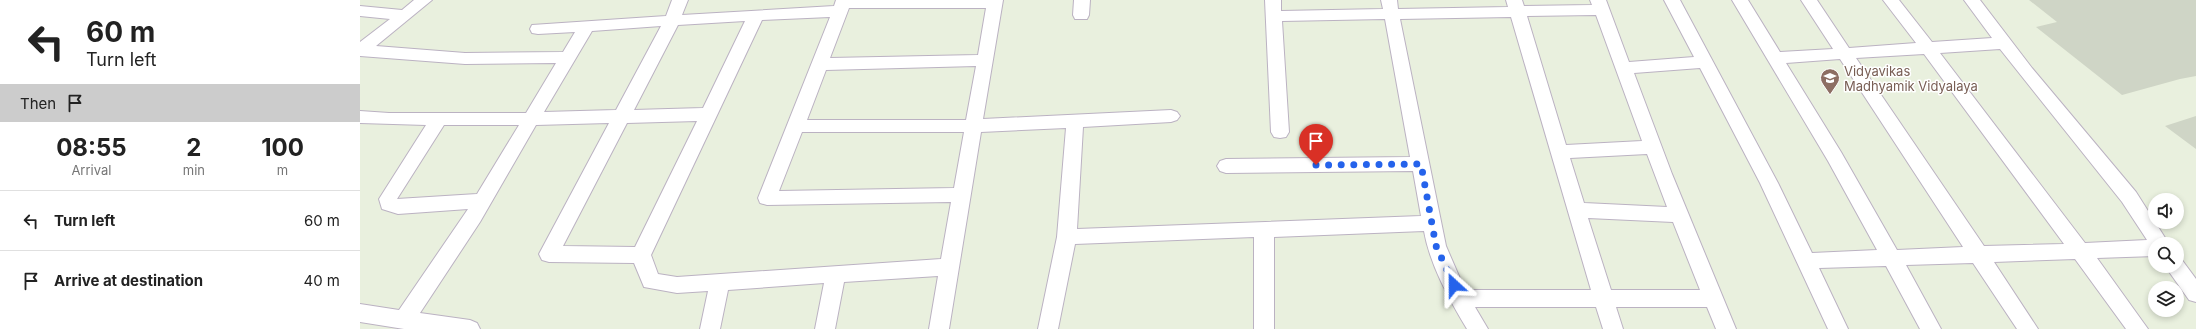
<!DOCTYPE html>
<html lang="en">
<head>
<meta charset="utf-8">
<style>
	:root { --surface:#fff; --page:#f6f6f6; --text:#222; --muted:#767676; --line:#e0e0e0 }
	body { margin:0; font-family:Inter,sans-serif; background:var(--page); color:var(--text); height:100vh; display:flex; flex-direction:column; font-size:15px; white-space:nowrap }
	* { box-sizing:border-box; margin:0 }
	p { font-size:13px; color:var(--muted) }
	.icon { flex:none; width:22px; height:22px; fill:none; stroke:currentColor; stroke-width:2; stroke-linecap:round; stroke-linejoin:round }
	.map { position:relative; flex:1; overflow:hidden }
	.sheet { display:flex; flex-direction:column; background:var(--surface); width:360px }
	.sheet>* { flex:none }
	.banner { background:#fff; color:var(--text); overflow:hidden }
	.controls { position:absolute; left:1788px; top:193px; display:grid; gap:8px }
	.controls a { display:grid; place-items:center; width:36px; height:36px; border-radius:50%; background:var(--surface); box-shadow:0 2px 6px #0003; font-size:20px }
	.pin { position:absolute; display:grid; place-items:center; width:34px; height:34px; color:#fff; margin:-41px -17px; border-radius:50% 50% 50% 0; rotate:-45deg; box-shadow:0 0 4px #0007 }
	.pin .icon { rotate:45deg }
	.me { position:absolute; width:44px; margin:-22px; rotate:336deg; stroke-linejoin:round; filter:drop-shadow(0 0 3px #0008) }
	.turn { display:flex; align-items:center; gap:14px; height:84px; padding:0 20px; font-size:18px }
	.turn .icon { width:52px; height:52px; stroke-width:2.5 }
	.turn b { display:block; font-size:28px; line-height:34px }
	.then { display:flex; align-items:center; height:38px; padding:0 20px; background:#0003; gap:8px; font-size:15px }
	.eta { display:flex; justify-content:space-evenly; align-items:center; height:68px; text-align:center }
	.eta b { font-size:24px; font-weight:700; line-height:28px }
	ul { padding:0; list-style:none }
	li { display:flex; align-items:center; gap:12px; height:60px; padding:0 20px; border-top:1px solid var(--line) }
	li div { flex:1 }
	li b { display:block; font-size:15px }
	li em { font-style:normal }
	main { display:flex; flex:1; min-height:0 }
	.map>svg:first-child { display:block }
</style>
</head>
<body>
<main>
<section class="sheet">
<div class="banner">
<div class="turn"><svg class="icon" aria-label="left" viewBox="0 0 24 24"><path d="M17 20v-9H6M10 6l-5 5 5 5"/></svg><div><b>60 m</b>Turn left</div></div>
<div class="then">Then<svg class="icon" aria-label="arrive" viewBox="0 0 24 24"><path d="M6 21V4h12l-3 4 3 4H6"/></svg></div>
</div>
<div class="eta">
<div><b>08:55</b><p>Arrival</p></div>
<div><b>2</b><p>min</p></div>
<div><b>100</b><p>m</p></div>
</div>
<ul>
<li><svg class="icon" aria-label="left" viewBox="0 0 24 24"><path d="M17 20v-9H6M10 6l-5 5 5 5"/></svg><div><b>Turn left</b></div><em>60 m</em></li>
<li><svg class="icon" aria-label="arrive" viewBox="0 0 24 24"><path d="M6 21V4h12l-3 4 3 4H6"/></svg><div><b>Arrive at destination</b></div><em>40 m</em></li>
</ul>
</section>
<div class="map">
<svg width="1836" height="329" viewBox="0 0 1836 329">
	<rect width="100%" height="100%" fill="#e9f0de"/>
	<path fill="#cfd5c6" d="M1669,0H1836V76L1820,79L1762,95L1676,27L1697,22Z
		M1836,116V149L1805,126Z"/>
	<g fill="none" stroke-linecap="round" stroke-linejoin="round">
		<g stroke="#bbb2c2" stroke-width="2">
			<path id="street" d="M54,0H72L16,46L105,53L203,52L215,32L178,34L172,33L170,29L172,25L306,16L312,0H328L322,15L474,6L476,0H643L623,119L811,110L817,112L820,116L817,120L811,122L723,127L717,229L1061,216L1053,171L866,173L860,171L857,166L860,161L866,159L1050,157L1025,19L922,21L929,132L926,137L920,138L914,137L911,132L905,0H921V11L1023,9L1021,0H1037L1038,9L1148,7L1146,0H1162L1164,6L1232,5L1230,0H1246L1269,62L1334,57L1304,0H1320L1418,183L1452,253L1517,250L1468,161L1372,0H1388L1420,52L1473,49L1441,0H1457L1489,48L1556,43L1523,0H1539L1572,42L1632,38L1604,0H1620L1672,68L1776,192L1809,244H1795V256L1737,258L1788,329H1766L1715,259L1634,262L1678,329H1657L1613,263L1546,265L1581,329H1560L1526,266L1459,268L1488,329H1468L1400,183L1340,68L1274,73L1312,174L1376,329H1356L1347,307H1256L1263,329H1243L1236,307H1115L1128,329H1107C1089,299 1070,265 1064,231L914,237V329H894V237L715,244L698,329H678L697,237L706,128L621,132L589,329H569L578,276L484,282L475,329H455L464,283L368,290L360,329H340L348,291L317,293L284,287L274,263L189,262L182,260L179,254L249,123L176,125L120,222L60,313L110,320L117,323L120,329H44L0,322V304L39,310L108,209L38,214L22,209L19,199L66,125L0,123V111L29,113H166L196,63L105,64L0,56V42L30,19L0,16V6L42,10ZM489,8H626L618,55L470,58ZM1236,15L1282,141L1206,145L1167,16ZM470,17L398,198L400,203L407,205L591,202L581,259L317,277L298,274L291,255L402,20ZM1151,17L1231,290H1105L1086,246L1040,19ZM385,21L343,108L274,110L318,25ZM301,26L256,110L184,112L232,31ZM1640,49L1762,202L1787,240L1725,243L1580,53ZM1564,54L1704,244L1624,246L1496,58ZM1480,59L1603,247L1537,250L1481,152L1426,63ZM616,66L606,120H447L466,70ZM337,121L275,247L203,246L267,123ZM84,125H159L117,194L37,199ZM442,132H604L594,188L419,191ZM1287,154L1307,207L1224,203L1210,158ZM1228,218L1313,222L1340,290H1251Z
				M714,0H730L729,15L727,19H715L713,15Z
				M1817,259L1822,260L1836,279V302L1829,300L1805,266H1817Z"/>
		</g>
		<use href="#street" fill="#fff" fill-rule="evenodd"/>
	</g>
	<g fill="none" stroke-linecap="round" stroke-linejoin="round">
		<path stroke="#2563eb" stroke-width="7" stroke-dasharray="0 12.6" d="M956,165L1061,164L1076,246L1094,285"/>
	</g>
	<defs>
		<g id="university-pin" transform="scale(1)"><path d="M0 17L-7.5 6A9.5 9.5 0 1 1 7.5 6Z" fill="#8d6e63" stroke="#fff"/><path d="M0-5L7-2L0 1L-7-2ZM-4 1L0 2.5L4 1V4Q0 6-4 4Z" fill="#fff"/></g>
	</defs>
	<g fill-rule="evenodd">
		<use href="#university-pin" x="1470" y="78"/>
	</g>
	<g text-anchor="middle" stroke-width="3" stroke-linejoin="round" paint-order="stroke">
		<g font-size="13" fill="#785e54" stroke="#fff" text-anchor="start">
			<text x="1484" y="76">Vidyavikas<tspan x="1484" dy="15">Madhyamik Vidyalaya</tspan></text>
		</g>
	</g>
</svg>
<div class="controls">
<a><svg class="icon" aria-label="sound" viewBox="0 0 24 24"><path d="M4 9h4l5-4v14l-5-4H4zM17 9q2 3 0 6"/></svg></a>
<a><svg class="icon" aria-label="search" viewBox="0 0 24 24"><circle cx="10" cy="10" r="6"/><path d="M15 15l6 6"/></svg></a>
<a><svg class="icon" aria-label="layers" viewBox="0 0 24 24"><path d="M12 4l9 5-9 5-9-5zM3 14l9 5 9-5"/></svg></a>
</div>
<div class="pin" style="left:956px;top:165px;background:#d93025"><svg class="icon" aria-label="arrive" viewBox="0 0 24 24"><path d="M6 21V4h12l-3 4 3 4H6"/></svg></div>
<svg class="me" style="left:1094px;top:285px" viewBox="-20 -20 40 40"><path d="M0-17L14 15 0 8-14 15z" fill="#2563eb" stroke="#fff" stroke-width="4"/></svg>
</div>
</main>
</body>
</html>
